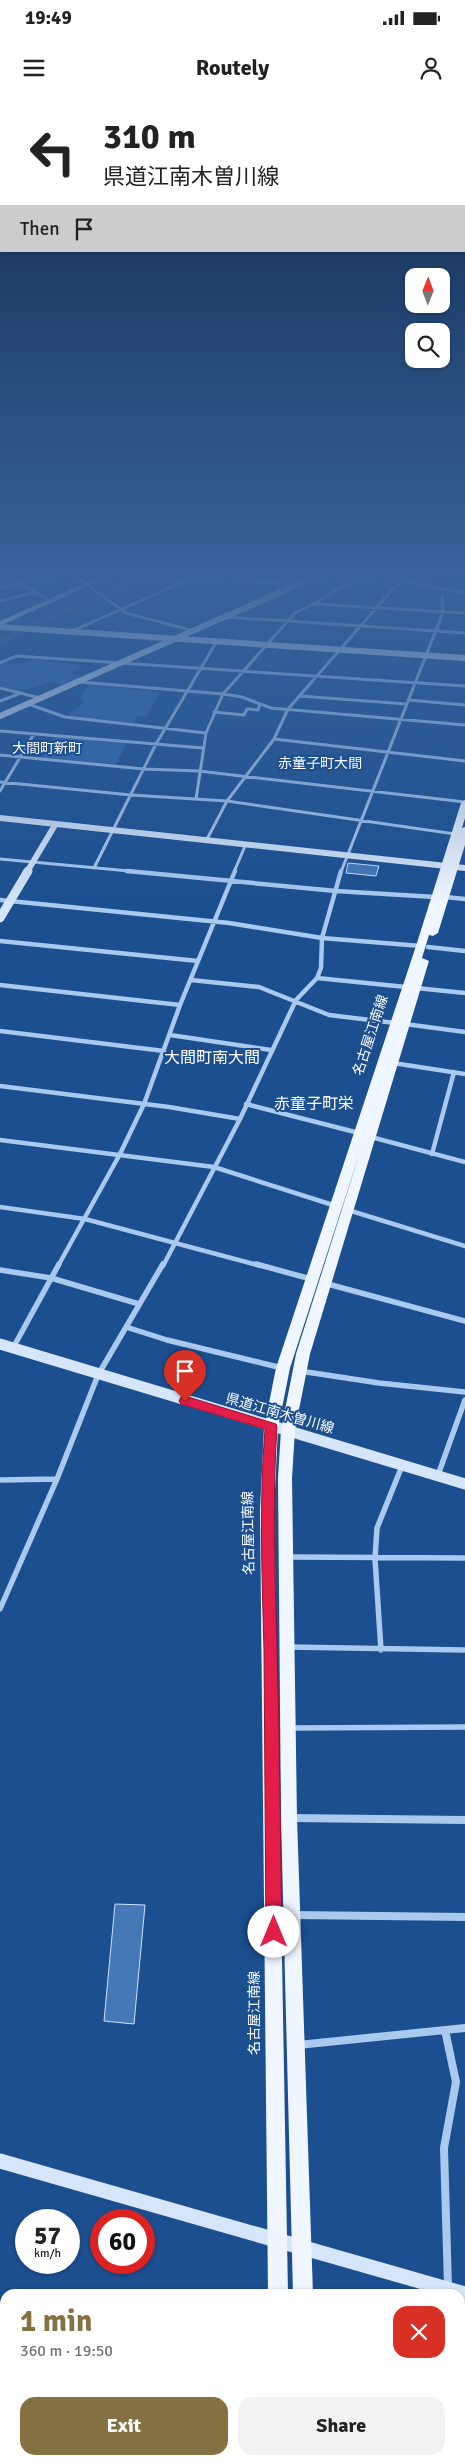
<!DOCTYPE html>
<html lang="en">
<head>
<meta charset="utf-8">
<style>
	:root { --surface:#fff; --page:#f2f2f2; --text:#222; --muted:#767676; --accent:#857141 }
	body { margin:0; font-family:Signika,"Noto Sans JP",sans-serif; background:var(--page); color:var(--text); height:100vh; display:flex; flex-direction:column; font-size:19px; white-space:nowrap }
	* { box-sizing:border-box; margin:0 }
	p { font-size:16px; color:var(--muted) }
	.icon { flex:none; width:28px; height:28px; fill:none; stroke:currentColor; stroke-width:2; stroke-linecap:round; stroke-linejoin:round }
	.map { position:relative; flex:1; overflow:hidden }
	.panel { position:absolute; left:0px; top:2189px; width:465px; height:176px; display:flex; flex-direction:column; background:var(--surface); border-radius:15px 15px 0 0; box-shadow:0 1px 4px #0004 }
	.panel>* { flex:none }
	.banner { position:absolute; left:0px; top:0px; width:465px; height:152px; box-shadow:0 1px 4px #0004; background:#fff; color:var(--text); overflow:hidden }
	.needle { width:32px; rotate:1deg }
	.tools { position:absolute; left:405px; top:168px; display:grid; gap:10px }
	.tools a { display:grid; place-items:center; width:45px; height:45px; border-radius:10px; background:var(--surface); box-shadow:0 1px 4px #0004; font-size:25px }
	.speed { position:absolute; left:15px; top:2109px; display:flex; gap:10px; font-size:25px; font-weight:700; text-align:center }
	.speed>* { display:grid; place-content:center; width:65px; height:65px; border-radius:50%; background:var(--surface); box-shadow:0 1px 4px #0004; line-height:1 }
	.speed small { font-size:12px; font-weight:400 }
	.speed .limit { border:8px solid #d22; background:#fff; color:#111 }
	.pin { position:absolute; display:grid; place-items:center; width:42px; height:42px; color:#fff; margin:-51px -21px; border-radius:50% 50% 50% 0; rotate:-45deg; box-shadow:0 0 5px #0007 }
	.pin .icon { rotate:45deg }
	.me { position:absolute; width:55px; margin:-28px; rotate:0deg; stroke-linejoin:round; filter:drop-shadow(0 0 4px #0008) }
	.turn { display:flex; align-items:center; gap:18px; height:105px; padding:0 20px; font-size:22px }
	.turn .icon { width:65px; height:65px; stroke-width:2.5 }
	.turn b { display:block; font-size:35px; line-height:42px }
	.then { display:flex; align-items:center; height:48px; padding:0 20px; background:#0003; gap:10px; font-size:19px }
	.round { display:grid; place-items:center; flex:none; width:52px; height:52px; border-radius:15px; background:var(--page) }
	.overview { display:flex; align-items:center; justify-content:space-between; height:85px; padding:0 20px }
	h1 { font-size:30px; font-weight:700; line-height:38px; color:var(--accent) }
	.primary-button { display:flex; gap:10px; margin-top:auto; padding:10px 20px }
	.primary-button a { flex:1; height:58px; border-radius:15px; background:var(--accent); color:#fff; font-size:20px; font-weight:700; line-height:58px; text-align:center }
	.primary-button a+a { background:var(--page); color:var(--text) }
	.status { display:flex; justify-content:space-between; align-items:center; height:35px; padding:0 25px; background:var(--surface); direction:ltr }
	.status svg { height:14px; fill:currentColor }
	header { display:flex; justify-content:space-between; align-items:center; height:65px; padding:0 20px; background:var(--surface); font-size:22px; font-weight:700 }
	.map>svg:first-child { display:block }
</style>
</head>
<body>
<div class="status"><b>19:49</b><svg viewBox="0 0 49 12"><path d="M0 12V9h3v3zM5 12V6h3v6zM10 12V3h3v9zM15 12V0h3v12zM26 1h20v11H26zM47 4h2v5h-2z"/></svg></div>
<header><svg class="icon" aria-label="menu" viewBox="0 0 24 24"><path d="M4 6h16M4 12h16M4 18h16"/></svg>Routely<svg class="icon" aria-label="person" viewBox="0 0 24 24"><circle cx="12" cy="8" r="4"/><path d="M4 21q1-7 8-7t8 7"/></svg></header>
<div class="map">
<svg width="465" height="2364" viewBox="0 0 465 2364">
	<rect width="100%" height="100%" fill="#1b4f8f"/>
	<path fill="#2e69ad" d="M32,559L84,566L70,573L82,576L64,586L51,582L23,591L0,587V565L6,562L12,564L31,561Z
		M89,585L160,592L146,617L137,616L132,624L67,616L85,602L80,598Z
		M55,637L127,643L116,664L42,658Z"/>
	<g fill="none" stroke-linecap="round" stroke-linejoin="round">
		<path fill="#3c6290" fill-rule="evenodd" d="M158,473H173L90,503L0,545V538L82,499Z"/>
	</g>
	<path fill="#4478b7" stroke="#cfe3fa" d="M348,763L379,766L376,776L346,773Z
		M115,1804L145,1805L134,1924L104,1921Z"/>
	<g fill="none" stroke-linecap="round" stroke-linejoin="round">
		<path stroke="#a9c9ee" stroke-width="3" d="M5,473L50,501
			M71,473L126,513L194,531
			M169,473L294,485
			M330,473L404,481L465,493
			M0,488L56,473
			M0,501L36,492
			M315,503L348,483L352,475
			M227,517L465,533
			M72,531L197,476
			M0,563L16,556L465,586
			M79,582L223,594L242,597L271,608L465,625
			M0,588L40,598
			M300,596L406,604
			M408,600L465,605
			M0,601L21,593
			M28,604L65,617L206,633
			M214,612L244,615L247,609L258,610L260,604
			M0,631L203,648
			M274,639L465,661
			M0,655L144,669L199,671L465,702
			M0,682L131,695L227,701L455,734
			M0,691L34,634
			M196,699L206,633L223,594L295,513L313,504L465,513
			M206,741L227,701L274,639L288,609L392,490L415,473
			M0,759L140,772
			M94,768L156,644L217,541
			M234,772L245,746
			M341,772L443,512L442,496"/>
		<path stroke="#a9c9ee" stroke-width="4.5" d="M127,771L336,791L435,797
			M445,797L465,799
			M0,800L229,823L322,838L421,846
			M0,841L198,861
			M428,847L465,851
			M317,878L406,887
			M191,880L259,887L329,915L395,923
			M0,885L180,905
			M416,888L465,893
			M405,924L465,932
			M0,931L164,951
			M170,935L271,950
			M393,963L465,974
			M0,986L169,1007L240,1019
			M246,1004L359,1033
			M371,1037L465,1062
			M0,1040L214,1067L336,1106
			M432,1054L454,972
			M0,1107L85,1119L261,1166
			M348,1110L465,1146
			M58,1166L120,1054L144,1004L180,905L235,771
			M163,1166L240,1019L296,900L317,878L321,868L322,838L341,771"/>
		<path stroke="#a9c9ee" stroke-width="5.5" d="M256,1164L311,1179
			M0,1170L51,1178L139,1204
			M324,1183L465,1221
			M126,1227L167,1240L282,1268
			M13,1248L59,1164
			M300,1271L379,1283L465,1292
			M438,1375L465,1300
			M0,1380L57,1379
			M289,1457L465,1458
			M0,1509L57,1379L98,1275L163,1164
			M289,1547L465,1550
			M381,1550L375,1459L377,1428L402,1366
			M291,1628L465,1627"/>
		<path stroke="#a9c9ee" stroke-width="8" d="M292,1718L465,1720
			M294,1815L465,1817
			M445,1930L456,1982L444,2048L448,2187
			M298,1945L465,1928
			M0,2220L5,2221
			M460,2263L465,2294"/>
		<path stroke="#d6e6fa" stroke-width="6" d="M462,473H465
			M0,527L465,558
			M0,616L324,473
			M0,718L465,768
			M27,772L55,725"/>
		<path stroke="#d6e6fa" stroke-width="9" d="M0,818L28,771"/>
		<path stroke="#d6e6fa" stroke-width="11" d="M0,1244L465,1384"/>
		<path stroke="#d6e6fa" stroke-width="15" d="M0,2061L465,2194"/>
		<path fill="#f0f6ff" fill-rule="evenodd" d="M108,473H117L0,526V521Z
			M465,700V718L462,728L465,727V745L438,833L433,836L429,835L422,858L429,861L310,1254L295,1330L292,1378L297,1718L313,2194H293L281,1718L278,1378L281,1330L296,1254L361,1049L290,1268L278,1328L274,1410L288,2194H268L260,1410L264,1328L276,1268L416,846L461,703Z
			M268,2360H290V2364H268Z
			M295,2360H317V2364H295Z"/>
	</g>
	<linearGradient id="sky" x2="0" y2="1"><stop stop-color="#0f2b4f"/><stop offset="0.59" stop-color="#39639b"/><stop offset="1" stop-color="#39639b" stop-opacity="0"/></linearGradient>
	<rect width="465" height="804" fill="url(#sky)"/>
	<path fill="#e11d48" stroke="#92132f" d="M185,1296L276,1324L277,1327C272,1401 275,1473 277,1547C280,1642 280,1737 282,1832L279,1838L274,1840L268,1838L266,1832C265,1738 265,1643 264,1549C262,1475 259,1403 265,1329L181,1304L179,1301L181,1297Z"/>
	<g text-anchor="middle" stroke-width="4" stroke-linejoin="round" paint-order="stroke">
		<g font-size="14" fill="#fff" stroke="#1b4f8f">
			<text x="47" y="653">大間町新町</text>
			<text x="320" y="668">赤童子町大間</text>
		</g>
		<g font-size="14" fill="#fff" stroke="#1b4f8f">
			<text transform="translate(370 935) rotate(-72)" y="5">名古屋江南線</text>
			<text transform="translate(280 1313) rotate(16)" y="5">県道江南木曽川線</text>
			<text transform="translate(248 1433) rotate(-91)" y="5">名古屋江南線</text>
			<text transform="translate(254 1913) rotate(-90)" y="5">名古屋江南線</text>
		</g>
		<g font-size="16" fill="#fff" stroke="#1b4f8f">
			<text x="212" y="963">大間町南大間</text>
			<text x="314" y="1009">赤童子町栄</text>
		</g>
	</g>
</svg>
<div class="tools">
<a><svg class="needle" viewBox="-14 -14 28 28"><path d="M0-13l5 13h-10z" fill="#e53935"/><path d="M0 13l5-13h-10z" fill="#767676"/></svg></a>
<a><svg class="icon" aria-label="search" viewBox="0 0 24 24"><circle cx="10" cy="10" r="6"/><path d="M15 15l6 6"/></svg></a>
</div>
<div class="speed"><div>57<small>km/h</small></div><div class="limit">60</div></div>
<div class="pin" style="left:185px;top:1301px;background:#d93025"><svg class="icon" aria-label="arrive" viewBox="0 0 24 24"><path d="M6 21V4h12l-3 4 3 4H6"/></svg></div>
<svg class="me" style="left:274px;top:1832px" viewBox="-20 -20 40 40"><circle r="19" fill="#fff"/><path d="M0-13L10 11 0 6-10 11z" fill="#e11d48"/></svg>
<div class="banner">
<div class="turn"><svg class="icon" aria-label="left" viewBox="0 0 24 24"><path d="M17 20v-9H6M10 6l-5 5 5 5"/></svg><div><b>310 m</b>県道江南木曽川線</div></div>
<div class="then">Then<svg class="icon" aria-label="arrive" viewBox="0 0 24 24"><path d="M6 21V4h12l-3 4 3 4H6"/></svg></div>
</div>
<section class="panel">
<div class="overview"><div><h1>1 min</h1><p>360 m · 19:50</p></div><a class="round" style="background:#d93025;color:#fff"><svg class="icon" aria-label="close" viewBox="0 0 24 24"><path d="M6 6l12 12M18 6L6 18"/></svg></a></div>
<div class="primary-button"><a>Exit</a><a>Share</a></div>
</section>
</div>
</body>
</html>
